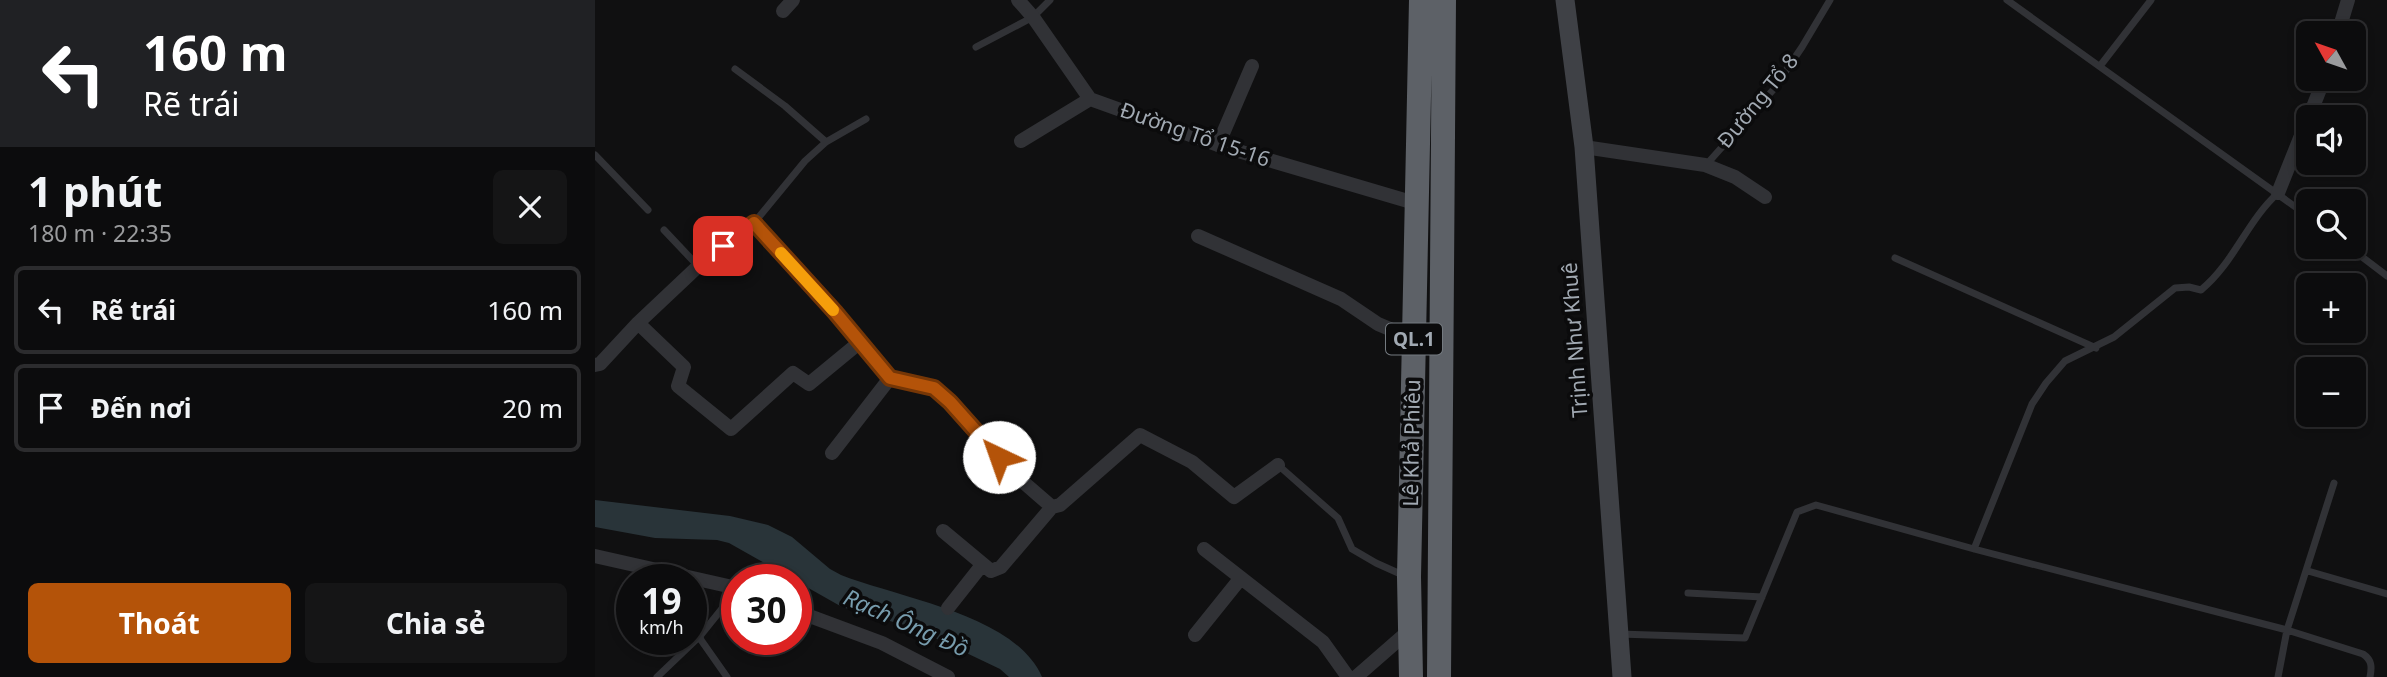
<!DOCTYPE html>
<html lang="vi">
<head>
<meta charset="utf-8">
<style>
	:root { --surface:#0c0c0d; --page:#151516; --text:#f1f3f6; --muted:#9a9b9d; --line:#2c2c2e; --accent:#b45309 }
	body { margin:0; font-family:"Noto Sans",sans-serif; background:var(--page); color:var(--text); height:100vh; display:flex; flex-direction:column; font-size:26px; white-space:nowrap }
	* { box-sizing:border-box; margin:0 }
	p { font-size:23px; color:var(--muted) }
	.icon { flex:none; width:38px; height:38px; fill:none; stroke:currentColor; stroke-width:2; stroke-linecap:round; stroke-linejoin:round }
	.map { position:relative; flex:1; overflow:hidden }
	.drawer { display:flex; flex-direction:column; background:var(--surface); width:595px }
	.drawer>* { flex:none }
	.hud { background:#202124; color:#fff; overflow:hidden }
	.needle { width:46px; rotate:310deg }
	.buttons { position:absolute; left:1701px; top:21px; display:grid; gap:14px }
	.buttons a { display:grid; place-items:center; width:70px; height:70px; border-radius:10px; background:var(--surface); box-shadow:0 4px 10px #0003,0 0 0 2px var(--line); font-size:35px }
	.speed { position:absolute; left:21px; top:564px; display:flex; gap:14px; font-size:35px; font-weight:700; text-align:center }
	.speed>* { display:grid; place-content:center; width:91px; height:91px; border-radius:50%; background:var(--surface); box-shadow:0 4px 10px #0003,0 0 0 2px var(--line); line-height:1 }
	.speed small { font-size:18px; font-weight:400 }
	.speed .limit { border:10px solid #d22; background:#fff; color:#111 }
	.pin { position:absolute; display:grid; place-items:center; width:60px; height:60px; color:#fff; margin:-30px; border-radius:14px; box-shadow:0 4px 10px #0006 }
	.me { position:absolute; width:77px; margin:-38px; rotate:318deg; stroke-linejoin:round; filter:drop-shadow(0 0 5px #0008) }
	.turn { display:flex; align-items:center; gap:24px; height:147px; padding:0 28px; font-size:32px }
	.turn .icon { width:91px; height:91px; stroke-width:2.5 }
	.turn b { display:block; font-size:49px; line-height:60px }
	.round { display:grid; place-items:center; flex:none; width:74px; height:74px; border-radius:10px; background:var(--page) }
	.headline { display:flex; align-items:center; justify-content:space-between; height:119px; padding:0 28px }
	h1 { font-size:42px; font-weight:700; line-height:52px }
	.primary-button { display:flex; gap:14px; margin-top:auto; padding:14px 28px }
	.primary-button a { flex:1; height:80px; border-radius:10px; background:var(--accent); color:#fff; font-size:28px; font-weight:700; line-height:80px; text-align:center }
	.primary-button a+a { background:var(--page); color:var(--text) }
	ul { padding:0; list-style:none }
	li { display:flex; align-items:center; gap:21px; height:88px; margin:0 14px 10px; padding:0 14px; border:4px solid var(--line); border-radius:10px }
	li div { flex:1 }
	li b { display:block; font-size:26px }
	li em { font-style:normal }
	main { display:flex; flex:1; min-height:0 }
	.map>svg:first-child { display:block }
</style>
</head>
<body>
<main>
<section class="drawer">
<div class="hud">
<div class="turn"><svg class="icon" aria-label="left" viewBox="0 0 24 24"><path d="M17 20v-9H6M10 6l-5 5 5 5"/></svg><div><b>160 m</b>Rẽ trái</div></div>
</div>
<div class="headline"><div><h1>1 phút</h1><p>180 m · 22:35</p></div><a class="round"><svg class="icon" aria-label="close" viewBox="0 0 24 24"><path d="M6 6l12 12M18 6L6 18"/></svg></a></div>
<ul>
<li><svg class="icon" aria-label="left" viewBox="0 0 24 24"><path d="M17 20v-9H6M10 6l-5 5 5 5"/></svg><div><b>Rẽ trái</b></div><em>160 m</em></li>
<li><svg class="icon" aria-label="arrive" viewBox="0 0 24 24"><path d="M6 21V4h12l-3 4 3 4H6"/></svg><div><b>Đến nơi</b></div><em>20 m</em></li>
</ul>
<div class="primary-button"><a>Thoát</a><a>Chia sẻ</a></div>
</section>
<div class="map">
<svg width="1792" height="677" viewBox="0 0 1792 677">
	<rect width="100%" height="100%" fill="#101011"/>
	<path fill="#293439" d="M0,500L135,516L173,525L197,537L235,569L246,575C304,598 421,615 447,677H414L405,669L319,628L247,607L134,543L122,540L60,538L0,527Z"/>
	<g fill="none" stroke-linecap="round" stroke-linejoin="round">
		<path stroke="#313236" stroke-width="7" d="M1412,0L1713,216
			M381,47L438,17L455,0
			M1505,66L1556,0
			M140,69L190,106L231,142
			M0,155L53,210
			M1111,165L1178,90L1207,47L1235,0
			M159,223L210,161L231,142L271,119
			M69,230L103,266
			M1754,247L1792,276
			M1300,258L1501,348
			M683,465L743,518L757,549L781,563L810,576
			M1739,483L1692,630L1768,654C1777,660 1777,667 1775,677
			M1379,549L1437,404L1451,383L1470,361L1519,337L1580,288L1594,287L1606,290C1639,263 1652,221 1683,193
			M1713,571L1792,594
			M1093,593L1167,597
			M1024,634L1150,638L1202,512L1221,505L1379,549L1692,630L1683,677
			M62,677L105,636
			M132,677L106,640L105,636L142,590"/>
		<path stroke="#313236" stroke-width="14" d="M423,0L438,17L495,99L623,145L823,204
			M188,11L198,0
			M1743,33L1753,0
			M1714,117L1729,79
			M426,141L495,99
			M623,145L657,66
			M989,147L1110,165L1140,177L1170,197
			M1683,193L1713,118
			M603,236L746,299L783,324L802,332L819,334
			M43,323L89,367L83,386L136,429L198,373L214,384L265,342
			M0,365L5,364L43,323L112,258L159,223L240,312L295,378L339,388L355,402L420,475L457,507L465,505L545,435L597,462L639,497L683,465
			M237,453L295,378
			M348,531L396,571L406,567L457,507
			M609,549L728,642L753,677
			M0,556L142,588
			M353,608L387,565
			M201,611L287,643L353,677
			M600,635L645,579
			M761,677L816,629"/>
		<path stroke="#3f4146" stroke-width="19" d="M970,0L989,147L1027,677"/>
		<path stroke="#5d6167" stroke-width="24" d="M816,677L814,577L826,0
			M844,677L849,0"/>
	</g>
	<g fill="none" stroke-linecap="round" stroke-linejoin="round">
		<g stroke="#753606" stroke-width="18">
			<path id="route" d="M128,246L159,223L240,312L295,378L339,388L355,402L404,457"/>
		</g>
		<use href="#route" stroke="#b45309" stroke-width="12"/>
		<path stroke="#f59e0b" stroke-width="12" d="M186,253L238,310"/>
	</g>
	<g text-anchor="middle" stroke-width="7" stroke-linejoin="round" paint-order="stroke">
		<rect fill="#0b0b0c" stroke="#747a80" stroke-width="2" x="791" y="323.5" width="56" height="31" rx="5"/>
		<g font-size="19" font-weight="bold" fill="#a1a9b2">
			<text x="819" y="346">QL.1</text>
		</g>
		<g font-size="21" fill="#a1a9b2" stroke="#0b0b0c">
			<text transform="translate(1163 101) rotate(-51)" y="7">Đường Tổ 8</text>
			<text transform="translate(600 135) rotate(19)" y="7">Đường Tổ 15-16</text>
			<text transform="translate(980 340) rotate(-94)" y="7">Trịnh Như Khuê</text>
			<text transform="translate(817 443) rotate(-89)" y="7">Lê Khả Phiêu</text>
		</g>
		<g font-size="23" font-style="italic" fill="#779cad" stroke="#0b0b0c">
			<text transform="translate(311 623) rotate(24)" y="8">Rạch Ông Đồ</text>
		</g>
	</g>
</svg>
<div class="buttons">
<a><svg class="needle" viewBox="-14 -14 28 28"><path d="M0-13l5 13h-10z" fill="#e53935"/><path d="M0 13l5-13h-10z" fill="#9a9b9d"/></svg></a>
<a><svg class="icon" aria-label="sound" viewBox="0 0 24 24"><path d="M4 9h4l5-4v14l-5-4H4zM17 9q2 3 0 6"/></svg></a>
<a><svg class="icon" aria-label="search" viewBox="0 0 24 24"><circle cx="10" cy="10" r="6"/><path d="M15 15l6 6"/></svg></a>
<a>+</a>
<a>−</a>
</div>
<div class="speed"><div>19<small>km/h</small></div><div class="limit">30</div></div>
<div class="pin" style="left:128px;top:246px;background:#d93025"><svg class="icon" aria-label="arrive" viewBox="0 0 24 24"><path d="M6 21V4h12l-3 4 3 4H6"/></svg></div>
<svg class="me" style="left:404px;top:457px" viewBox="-20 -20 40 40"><circle r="19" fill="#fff"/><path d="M0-13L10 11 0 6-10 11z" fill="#b45309"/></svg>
</div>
</main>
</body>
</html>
